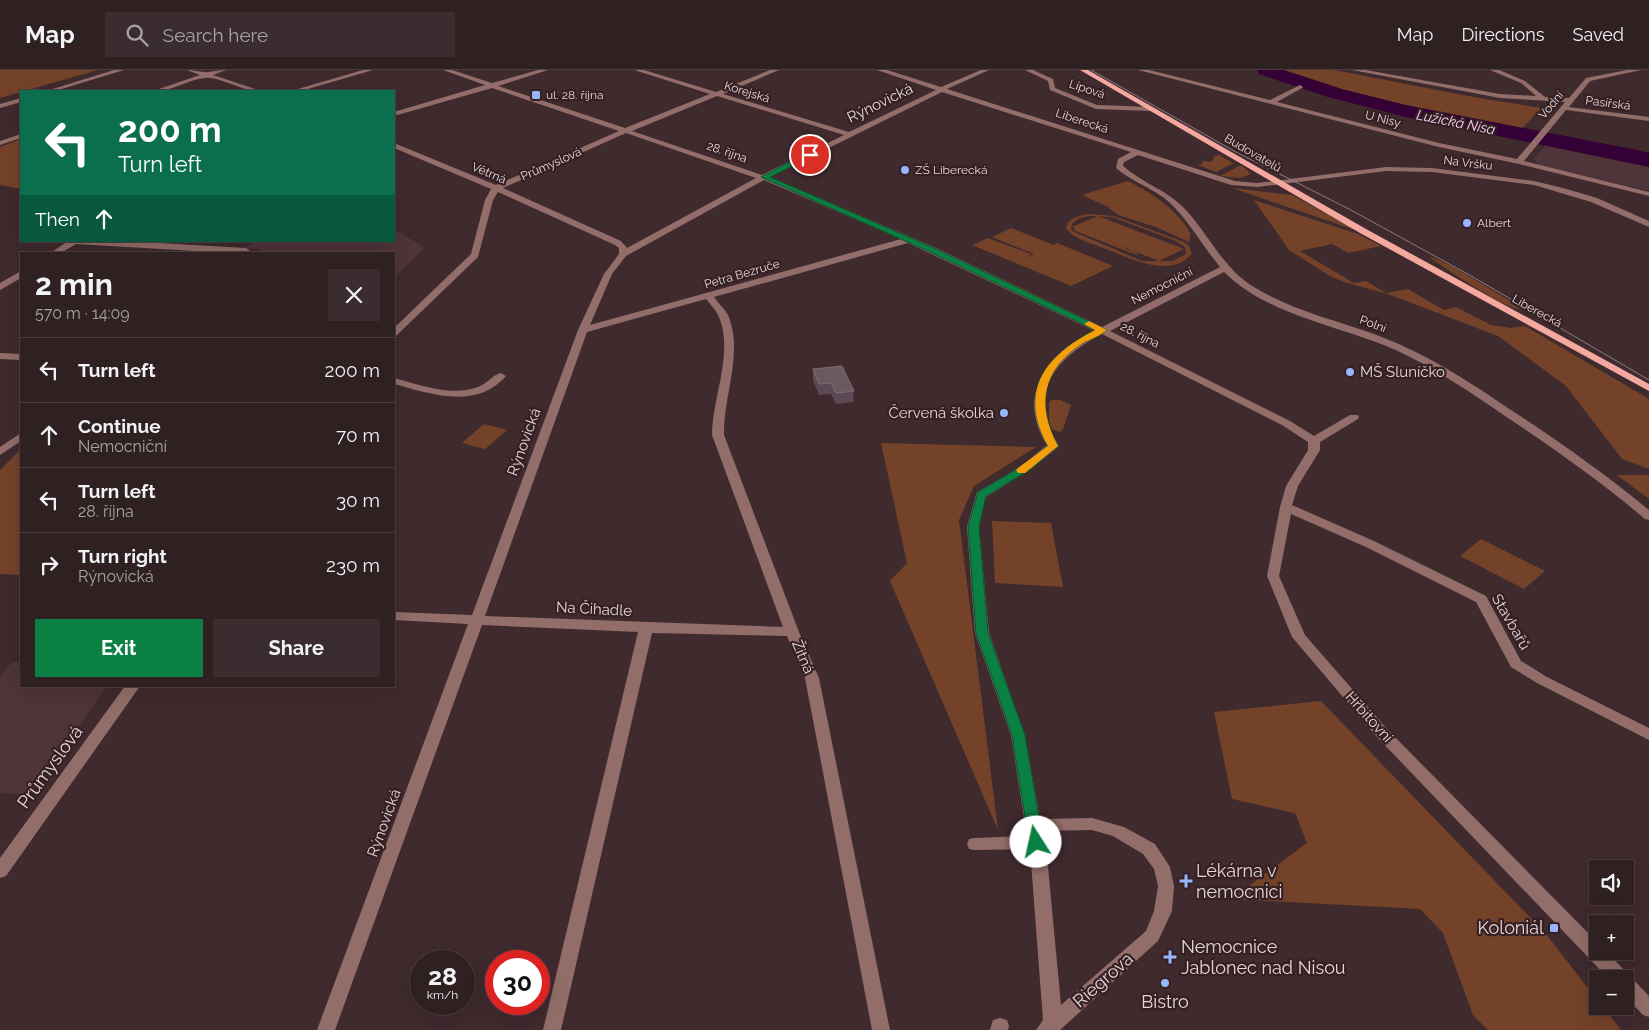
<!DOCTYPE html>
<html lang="en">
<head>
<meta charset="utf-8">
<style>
	:root { --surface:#2f2022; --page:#3b2d2f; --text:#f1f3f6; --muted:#a7a3a5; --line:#4a3e40; --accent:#0b8043 }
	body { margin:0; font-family:Raleway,sans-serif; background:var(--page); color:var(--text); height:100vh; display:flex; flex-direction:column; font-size:19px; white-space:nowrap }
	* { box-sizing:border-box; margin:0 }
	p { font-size:16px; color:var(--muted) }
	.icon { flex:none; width:28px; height:28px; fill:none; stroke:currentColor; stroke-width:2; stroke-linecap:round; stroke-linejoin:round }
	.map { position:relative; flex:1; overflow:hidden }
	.details { position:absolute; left:20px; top:182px; width:375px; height:435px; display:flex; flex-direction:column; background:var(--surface); border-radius:0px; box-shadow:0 5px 20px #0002,0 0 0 1px var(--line) }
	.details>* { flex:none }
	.guide { position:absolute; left:20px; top:20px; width:375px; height:152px; border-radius:0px; box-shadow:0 5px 20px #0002,0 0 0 1px var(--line); background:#0b6e4f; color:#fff; overflow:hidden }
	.buttons { position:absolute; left:1589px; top:790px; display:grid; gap:10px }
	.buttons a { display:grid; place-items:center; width:45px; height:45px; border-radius:0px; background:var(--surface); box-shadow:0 5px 20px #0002,0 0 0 1px var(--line); font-size:25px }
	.speed { position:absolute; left:410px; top:880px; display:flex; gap:10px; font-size:25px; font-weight:700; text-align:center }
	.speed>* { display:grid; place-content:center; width:65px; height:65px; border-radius:50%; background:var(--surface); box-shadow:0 5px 20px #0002,0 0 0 1px var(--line); line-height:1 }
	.speed small { font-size:12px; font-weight:400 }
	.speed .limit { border:8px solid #d22; background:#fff; color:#111 }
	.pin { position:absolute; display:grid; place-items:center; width:42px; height:42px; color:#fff; margin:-21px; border:2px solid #fff; border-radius:50%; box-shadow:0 1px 5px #0007 }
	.me { position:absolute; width:55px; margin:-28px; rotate:350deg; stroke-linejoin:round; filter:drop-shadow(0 0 4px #0008) }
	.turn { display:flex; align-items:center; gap:18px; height:105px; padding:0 15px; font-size:22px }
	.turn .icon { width:65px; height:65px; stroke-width:2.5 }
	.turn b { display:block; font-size:35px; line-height:42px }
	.then { display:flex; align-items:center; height:48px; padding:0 15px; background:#0003; gap:10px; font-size:19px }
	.round { display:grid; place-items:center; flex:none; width:52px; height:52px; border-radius:0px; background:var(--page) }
	.overview { display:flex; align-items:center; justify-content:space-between; height:85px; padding:0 15px }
	h1 { font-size:30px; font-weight:700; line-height:38px }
	.primary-button { display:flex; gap:10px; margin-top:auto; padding:10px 15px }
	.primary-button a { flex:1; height:58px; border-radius:0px; background:var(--accent); color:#fff; font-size:20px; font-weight:700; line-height:58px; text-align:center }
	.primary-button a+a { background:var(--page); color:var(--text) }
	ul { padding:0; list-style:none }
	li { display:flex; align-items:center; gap:15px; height:65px; padding:0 15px; border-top:1px solid var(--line) }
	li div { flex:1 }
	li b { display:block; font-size:19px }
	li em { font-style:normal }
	header { display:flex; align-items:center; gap:30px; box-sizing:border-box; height:70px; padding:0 25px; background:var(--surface); border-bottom:1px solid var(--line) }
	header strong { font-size:24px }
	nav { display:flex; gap:28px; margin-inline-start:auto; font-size:18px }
	.search { width:350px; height:45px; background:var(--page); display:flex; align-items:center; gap:12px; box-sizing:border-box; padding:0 18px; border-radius:0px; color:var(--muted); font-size:19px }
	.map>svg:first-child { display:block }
</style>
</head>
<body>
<header>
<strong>Map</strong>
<div class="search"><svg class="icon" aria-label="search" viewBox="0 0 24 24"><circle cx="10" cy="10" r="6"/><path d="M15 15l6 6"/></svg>Search here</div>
<nav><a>Map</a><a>Directions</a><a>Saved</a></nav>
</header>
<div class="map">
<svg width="1649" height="960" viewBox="0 0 1649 960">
	<rect width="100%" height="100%" fill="#3f2a2e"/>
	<path fill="#4f3439" d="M1549,72L1649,92V121L1542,96L1533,89Z
		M394,161L401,163L425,178L394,208V184H255L261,179L244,178L255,171H394Z
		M12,592H21V616H107L30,725L0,723V607Z"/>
	<path fill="#744229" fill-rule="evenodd" d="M0,0H98L0,28Z
		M1270,0H1334L1479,28L1542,38L1519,61C1435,45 1350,30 1270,0Z
		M21,69V119L0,115V77Z
		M1219,85L1233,93L1232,94L1216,102L1198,95L1202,94L1203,91L1212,92L1214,86Z
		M1239,96H1242L1251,104L1240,108L1220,106Z
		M1128,111C1153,124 1177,139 1191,164L1189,172L1156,157L1118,145L1108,137L1082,125Z
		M1232,118L1292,125L1354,159H1352Z
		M1254,130L1358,164L1381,176L1348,183L1332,174L1300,181L1354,213L1366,211L1386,223L1408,219L1444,240L1456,237L1491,255L1511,258L1525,256L1649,329V399L1622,389L1566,316L1498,266L1388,224L1344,212L1330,206L1289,180Z
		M1087,144L1114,146L1184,172L1189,176L1192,183C1173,210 1129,188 1106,179C1094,174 1080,171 1070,163L1066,158C1068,148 1078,146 1087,144ZM1090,146L1112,147L1176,171L1185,177L1186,184L1172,191H1142L1072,161L1071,157C1074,149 1082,147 1090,146Z
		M1098,146L1184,179L1159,191L1103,169L1139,184L1137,185L1073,160L1075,159L1072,157Z
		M1011,158L1054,175L1057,173L1113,196L1071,216L972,175L988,168L1031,184L1026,188L1034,184L992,167Z
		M1429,187C1441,187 1510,231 1525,240C1506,241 1447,199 1429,187Z
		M1051,330H1060L1071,335L1063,359L1060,362L1052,359L1049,351V333Z
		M484,354L507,360L485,379L462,373Z
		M881,373L1036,377L974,416L959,450L998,760L890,511L907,493Z
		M21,379V505L0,504V400Z
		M1617,405H1649V429Z
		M992,451L1051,453L1063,517L995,513Z
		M1481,469L1545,501L1524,519L1460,486Z
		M1321,631L1546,864L1597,930L1598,936H1603L1621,960H1488L1473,945L1443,863L1420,839L1231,829L1307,773L1295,743L1232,729L1214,642Z"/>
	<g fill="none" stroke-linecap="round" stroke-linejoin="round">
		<path fill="#340036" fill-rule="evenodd" d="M1257,0H1284L1342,19L1406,35L1637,80L1649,83V97L1406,47L1328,27L1259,4Z"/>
		<path fill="#926d69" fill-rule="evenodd" d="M114,0H124L55,21H46Z
			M187,0C194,0 202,3 209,2C215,1 220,0 226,0L213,5L261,21C243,22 218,6 205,8C187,10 171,22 153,21L200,5Z
			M363,0H373L301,21H291Z
			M443,0H452L492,13L538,0H548L498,16L625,58L710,24L634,0H644L716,22L770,0H779L723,24L849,62L936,20L877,0H887L941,17L981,0H989L947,19L1235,111L1257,113L1386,97L1432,98L1534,111L1563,118L1597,128L1649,151V157L1591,132L1534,115L1432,102L1386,101L1257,117L1231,115L1138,85L1124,92L1123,96C1141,112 1164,119 1182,136C1208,162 1222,198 1254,217C1299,245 1353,253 1401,275C1439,292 1474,315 1508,338C1557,370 1604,403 1649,440V450L1645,449C1600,411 1553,378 1505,346C1473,324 1442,303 1408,286C1349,256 1273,250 1224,202L1110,261L1290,351L1314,366L1350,345H1358L1359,347L1358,349L1320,372V380L1298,416L1292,435L1374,471L1486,526L1521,591L1547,607L1649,658V670L1537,613L1511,597L1476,532L1366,477L1291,444L1279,506L1305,565L1387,659L1598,873V881H1606L1649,926V947L1643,945L1625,926V909H1609L1377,667L1292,567L1267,506L1280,437L1286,416L1308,380V372L1282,355L1102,264C1054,289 1026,323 1059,376L1057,378L1031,399L986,427L979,457L989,563L1025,665L1040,749L1092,748L1124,757L1155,774L1170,797L1174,816L1172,841L1158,871L1060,960H1036L1043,950L1030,779L975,780L969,779L967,774L969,769L975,768L1027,766L1011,665L975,563L967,457L977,422L1023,395L1047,375C1015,323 1048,285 1095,261L908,173L714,227C718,233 724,238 728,245C744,283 723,326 724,365L799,562L819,608L890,960H872L805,608L787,566L652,563L561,960H543L638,562L482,555L335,960H317L468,554L394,550V542L472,545L578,260L604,204L619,184V178L615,175L498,122L493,130L478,187L397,265L394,266V258L471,184L485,130L491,119L394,78V73L496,115L619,61L492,18L394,46V42L485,15ZM942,22L1131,82L1118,89L1116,98C1132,112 1153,118 1169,132C1189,151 1202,175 1220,197L1102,257L936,178L770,107ZM717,26L844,65L762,105L632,61ZM626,63L756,108L627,178L621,171L503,118ZM764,110L901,169L590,255L612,204L626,186ZM706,229C710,234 715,239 718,245C735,281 712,327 712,365L783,557L485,546L587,262ZM1092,760L1113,766L1143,784L1154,799L1158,816L1154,841L1146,861L1061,935L1047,786L1043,761Z
			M1025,0H1033L1053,9L1055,18L1097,35L1151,37L1154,39L1151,41L1096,39L1050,20L1048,11Z
			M1138,0H1149L1270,30L1300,15L1303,17L1302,18L1277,32L1439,73L1517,89L1565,32L1500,28L1352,0H1366L1500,24L1536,26L1521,13L1490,0H1499L1525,11L1545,27L1569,28L1586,8L1627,0H1641L1590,11L1569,37L1649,47V51L1566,40L1524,91L1649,122V126L1519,94L1439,77Z
			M21,28V32L0,38V34Z
			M21,64V68L0,75V71Z
			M68,171H123L246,178L250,181L246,184L76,174L59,184H49Z
			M21,201V208L0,220V213Z
			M0,283L21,284V290L0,289Z
			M501,303L506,306C477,340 430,324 394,314V308C421,315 450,327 478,317C487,314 492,305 501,303Z
			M21,363V371L0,385V377Z
			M125,616H140L6,806L0,808V788Z
			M1000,948L1007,950L1009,956L1008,960H990L993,950Z"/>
		<path fill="#f4a89f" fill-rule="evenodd" d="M1080,0H1088L1366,159L1649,314V321L1360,163Z"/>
		<path stroke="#8e7c7f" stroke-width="1" d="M1091,0L1234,81L1349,139L1473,207L1649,310"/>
	</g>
	<path fill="#5d4953" d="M813,299L854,321L853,332L836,334L831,324L819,325L813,310Z"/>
	<path fill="#6b5861" stroke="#7e6b74" d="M842,296L854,321L836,323L831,313L819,314L813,299Z"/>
	<path fill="#0b8043" stroke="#07532c" d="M808,83L814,85L770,107L936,179L1107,260C1100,266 1091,269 1083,273C1042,299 1036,335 1058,376L1031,399L986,426L979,457L988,563L1025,665L1043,772L1041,776L1036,778L1031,776L1029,772L1012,665L976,563L968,457L978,422L1024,395L1048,376C1018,321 1045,286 1095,260L930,182L761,107Z"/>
	<path fill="#f59e0b" d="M1089,251L1107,260C1100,266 1091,269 1083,273C1042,299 1036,335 1058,376L1025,403H1018L1016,400L1018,398L1048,376C1018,320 1045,286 1095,260L1084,254Z"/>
	<g fill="#98b6fd" stroke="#352024" stroke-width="2">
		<rect x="531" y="20" width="10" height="10" rx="2.5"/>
		<circle cx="905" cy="100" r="5"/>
		<circle cx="1467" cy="153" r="5"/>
		<circle cx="1350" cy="302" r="5"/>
		<circle cx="1004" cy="343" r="5"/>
		<path d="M1183.5 803.5h5v5h5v5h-5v5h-5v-5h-5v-5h5z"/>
		<rect x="1549" y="853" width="10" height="10" rx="2.5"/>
		<path d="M1167.5 879.5h5v5h5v5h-5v5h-5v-5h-5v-5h5z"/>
		<circle cx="1165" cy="913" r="5"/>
	</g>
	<g text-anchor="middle" stroke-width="4.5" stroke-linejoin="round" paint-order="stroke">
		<g font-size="12" fill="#e3d5d7" stroke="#352024">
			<text transform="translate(1087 19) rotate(18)" y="4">Lípová</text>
			<text transform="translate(747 22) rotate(17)" y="4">Korejská</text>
			<text transform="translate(1608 33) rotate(7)" y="4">Pasířská</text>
			<text transform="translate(1551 35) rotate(-50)" y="4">Vodní</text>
			<text transform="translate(1383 49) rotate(14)" y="4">U Nisy</text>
			<text transform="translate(1082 51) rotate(18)" y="4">Liberecká</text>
			<text transform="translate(727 82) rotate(19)" y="4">28. října</text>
			<text transform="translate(1253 83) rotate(30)" y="4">Budovatelů</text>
			<text transform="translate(1468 93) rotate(7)" y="4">Na Vršku</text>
			<text transform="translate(551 94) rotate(-24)" y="4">Průmyslová</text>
			<text transform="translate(489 103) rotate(23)" y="4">Větrná</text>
			<text transform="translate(742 204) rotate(-16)" y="4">Petra Bezruče</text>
			<text transform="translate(1162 216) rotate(-27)" y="4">Nemocniční</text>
			<text transform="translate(1537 241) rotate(29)" y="4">Liberecká</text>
			<text transform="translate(1373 254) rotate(20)" y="4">Polní</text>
			<text transform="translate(1140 265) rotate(27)" y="4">28. října</text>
		</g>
		<g font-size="12" fill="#e3d5d7" stroke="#352024" text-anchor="start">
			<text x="546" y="29">ul. 28. října</text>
			<text x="915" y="104">ZŠ Liberecká</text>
			<text x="1477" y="157">Albert</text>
		</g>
		<g font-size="14" font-style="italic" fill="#f6d5f5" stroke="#352024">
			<text transform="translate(1456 52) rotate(11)" y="5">Lužická Nisa</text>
		</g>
		<g font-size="15" fill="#e3d5d7" stroke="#352024">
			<text transform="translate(880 33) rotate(-26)" y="5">Rýnovická</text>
			<text transform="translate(524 372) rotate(-70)" y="5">Rýnovická</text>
			<text transform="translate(594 539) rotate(3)" y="5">Na Čihadle</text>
			<text transform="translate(1511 552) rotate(60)" y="5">Stavbařů</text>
			<text transform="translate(803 587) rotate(67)" y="5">Žitná</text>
			<text transform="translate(1369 647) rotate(48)" y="5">Hřbitovní</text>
			<text transform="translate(384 753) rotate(-70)" y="5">Rýnovická</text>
		</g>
		<g font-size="15" fill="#e3d5d7" stroke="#352024" text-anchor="start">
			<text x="1360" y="307">MŠ Sluníčko</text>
			<text x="994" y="348" text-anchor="end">Červená školka</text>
		</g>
		<g font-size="18" fill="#e3d5d7" stroke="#352024">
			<text transform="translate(50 697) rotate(-54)" y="6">Průmyslová</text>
			<text transform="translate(1103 910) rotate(-41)" y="6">Riegrova</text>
		</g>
		<g font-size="18" fill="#e3d5d7" stroke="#352024" text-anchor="start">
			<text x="1196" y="807">Lékárna v<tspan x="1196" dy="21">nemocnici</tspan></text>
			<text x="1544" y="864" text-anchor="end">Koloniál</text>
			<text x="1181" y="883">Nemocnice<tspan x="1181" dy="21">Jablonec nad Nisou</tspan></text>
			<text x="1165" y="938" text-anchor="middle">Bistro</text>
		</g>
	</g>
</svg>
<div class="buttons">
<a><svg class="icon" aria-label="sound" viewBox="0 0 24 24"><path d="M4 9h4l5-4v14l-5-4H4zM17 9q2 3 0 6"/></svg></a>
<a>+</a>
<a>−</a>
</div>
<div class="speed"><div>28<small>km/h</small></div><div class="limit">30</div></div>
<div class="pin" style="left:810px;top:85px;background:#d93025"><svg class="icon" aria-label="arrive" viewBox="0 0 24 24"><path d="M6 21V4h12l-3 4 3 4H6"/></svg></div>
<svg class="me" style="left:1036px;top:772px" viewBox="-20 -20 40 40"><circle r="19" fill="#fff"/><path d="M0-13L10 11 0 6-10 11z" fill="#0b8043"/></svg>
<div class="guide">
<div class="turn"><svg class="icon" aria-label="left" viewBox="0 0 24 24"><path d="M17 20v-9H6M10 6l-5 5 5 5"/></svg><div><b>200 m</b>Turn left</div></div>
<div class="then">Then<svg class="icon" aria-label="ahead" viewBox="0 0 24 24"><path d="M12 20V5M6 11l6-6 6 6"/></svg></div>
</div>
<section class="details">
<div class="overview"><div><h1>2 min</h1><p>570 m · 14:09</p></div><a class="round"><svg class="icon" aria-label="close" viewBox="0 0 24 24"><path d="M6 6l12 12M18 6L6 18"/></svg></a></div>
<ul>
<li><svg class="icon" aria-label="left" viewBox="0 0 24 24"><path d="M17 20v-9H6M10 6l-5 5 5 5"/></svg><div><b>Turn left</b></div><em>200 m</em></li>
<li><svg class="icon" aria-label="ahead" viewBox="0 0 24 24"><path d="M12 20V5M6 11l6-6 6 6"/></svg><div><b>Continue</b><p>Nemocniční</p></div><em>70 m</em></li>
<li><svg class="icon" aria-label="left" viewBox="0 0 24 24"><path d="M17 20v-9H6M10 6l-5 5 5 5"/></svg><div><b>Turn left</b><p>28. října</p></div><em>30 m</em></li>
<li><svg class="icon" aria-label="right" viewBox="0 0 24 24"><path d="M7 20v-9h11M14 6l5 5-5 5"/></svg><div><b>Turn right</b><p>Rýnovická</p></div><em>230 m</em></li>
</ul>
<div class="primary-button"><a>Exit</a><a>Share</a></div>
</section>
</div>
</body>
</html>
